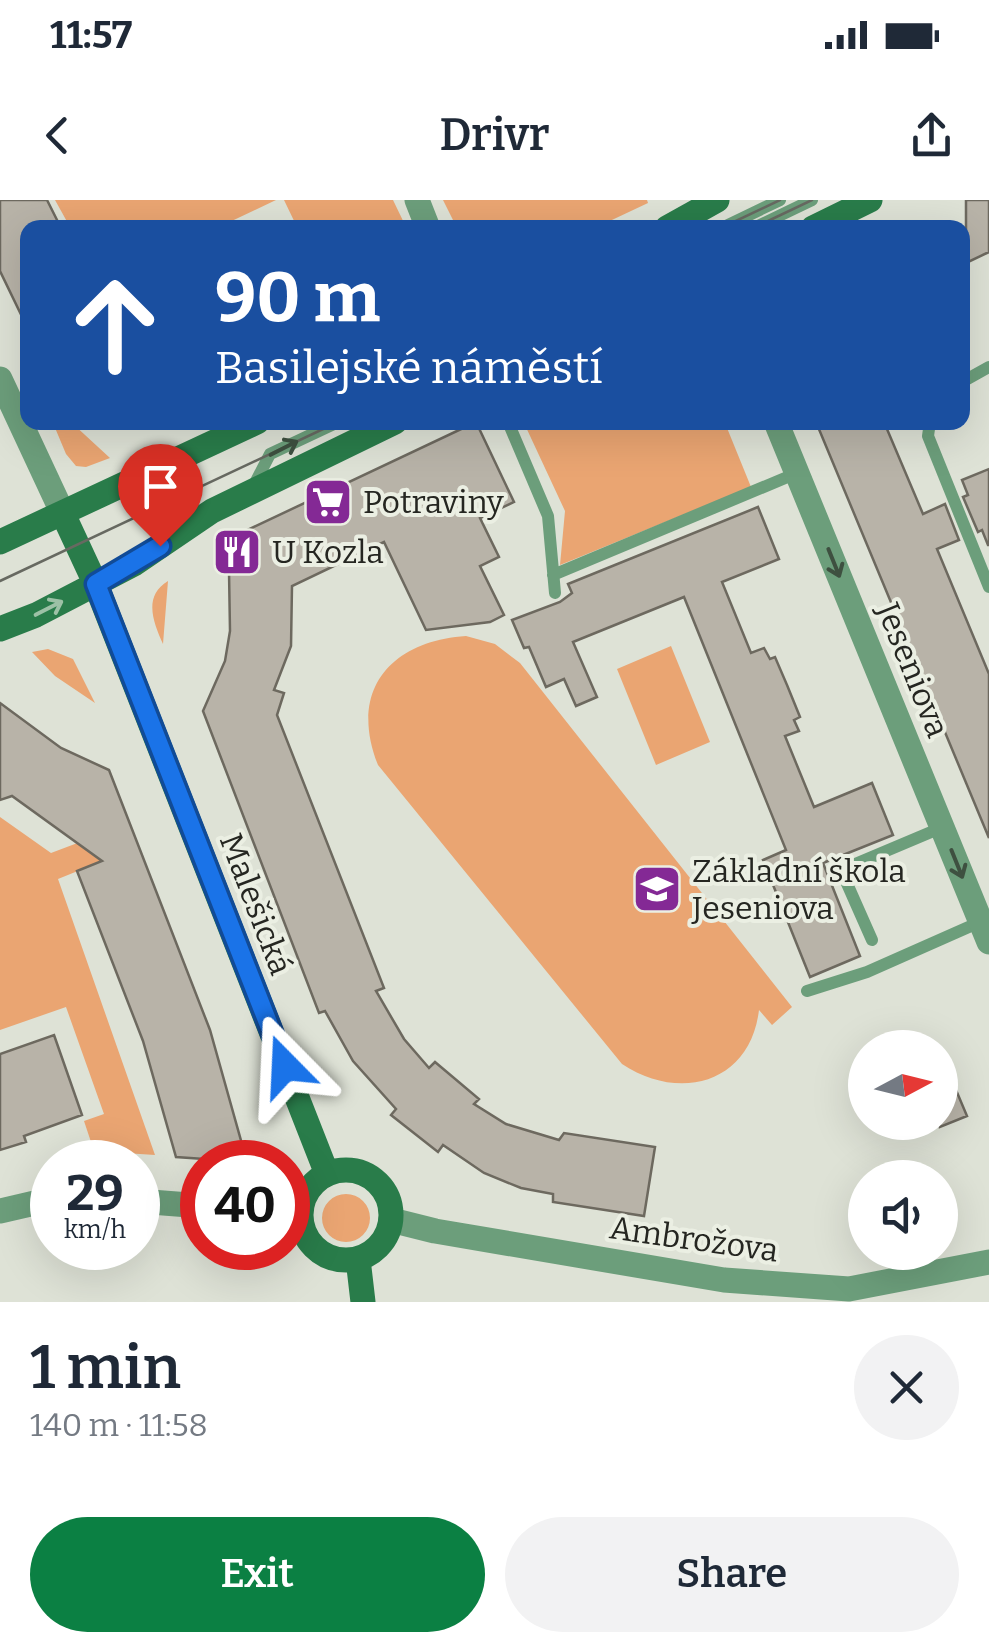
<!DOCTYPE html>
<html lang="en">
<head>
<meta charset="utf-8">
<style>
	:root { --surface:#fff; --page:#f2f2f3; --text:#1f2937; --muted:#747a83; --accent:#0b8043 }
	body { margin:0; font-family:Bitter,serif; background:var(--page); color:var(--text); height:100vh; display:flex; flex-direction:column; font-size:38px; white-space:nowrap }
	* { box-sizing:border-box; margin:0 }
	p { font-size:32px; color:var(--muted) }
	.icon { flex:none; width:55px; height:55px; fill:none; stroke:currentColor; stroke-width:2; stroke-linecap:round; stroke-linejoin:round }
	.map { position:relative; height:1102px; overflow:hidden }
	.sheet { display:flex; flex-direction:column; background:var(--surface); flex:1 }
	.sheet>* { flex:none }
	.guide { position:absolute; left:20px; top:20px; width:950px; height:210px; border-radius:20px; box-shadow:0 10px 40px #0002; background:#1a4fa0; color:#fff; overflow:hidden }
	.needle { width:65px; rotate:83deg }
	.controls { position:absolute; left:848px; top:830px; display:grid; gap:20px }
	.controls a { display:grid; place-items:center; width:110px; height:110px; border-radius:50%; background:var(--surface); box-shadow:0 10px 40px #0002; font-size:50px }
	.speed { position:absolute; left:30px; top:940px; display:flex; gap:20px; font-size:50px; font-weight:700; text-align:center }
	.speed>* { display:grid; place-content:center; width:130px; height:130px; border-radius:50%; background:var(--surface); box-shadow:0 10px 40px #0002; line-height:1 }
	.speed small { font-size:25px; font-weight:400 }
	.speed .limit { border:15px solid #d22; background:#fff; color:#111 }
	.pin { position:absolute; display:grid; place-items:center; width:85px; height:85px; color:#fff; margin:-102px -42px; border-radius:50% 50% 50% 0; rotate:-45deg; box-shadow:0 0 10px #0007 }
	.pin .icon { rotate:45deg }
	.me { position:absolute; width:110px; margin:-55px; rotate:339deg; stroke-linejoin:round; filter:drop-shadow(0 0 8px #0008) }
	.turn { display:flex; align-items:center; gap:35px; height:210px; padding:0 30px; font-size:45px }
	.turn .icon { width:130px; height:130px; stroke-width:2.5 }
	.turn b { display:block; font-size:70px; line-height:85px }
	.round { display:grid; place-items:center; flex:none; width:105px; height:105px; border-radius:52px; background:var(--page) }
	.overview { display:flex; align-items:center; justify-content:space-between; height:170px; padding:0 30px }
	h1 { font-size:60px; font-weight:600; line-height:75px }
	.button { display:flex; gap:20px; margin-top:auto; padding:20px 30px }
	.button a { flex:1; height:115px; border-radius:60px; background:var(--accent); color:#fff; font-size:40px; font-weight:600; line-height:115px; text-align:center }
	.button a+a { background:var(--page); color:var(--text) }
	.status { display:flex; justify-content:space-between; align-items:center; height:70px; padding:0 50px; background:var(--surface); direction:ltr }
	.status svg { height:28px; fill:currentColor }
	header { display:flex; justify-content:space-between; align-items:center; height:130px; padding:0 30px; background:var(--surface); font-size:45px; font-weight:600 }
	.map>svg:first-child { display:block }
</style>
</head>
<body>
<div class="status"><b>11:57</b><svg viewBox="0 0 49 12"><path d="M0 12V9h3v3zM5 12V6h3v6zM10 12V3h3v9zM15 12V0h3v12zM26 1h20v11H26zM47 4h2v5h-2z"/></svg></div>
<header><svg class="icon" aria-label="back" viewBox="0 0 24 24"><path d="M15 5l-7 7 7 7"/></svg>Drivr<svg class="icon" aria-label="share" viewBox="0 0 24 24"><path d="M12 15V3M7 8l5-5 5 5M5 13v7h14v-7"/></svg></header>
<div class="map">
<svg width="989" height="1102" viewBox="0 0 989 1102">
	<rect width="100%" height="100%" fill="#dee2d6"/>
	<path fill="#eaa572" d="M55,0H276L219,27H70Z
		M284,0H393L406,27H374L372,24L365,27H297Z
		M443,0H647L648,3L597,27L457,28Z
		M53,223H72L110,258L86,267L76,266L66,254Z
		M524,223H725L751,287L560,365L565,311Z
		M168,381L163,444C153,422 143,396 168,381Z
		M466,436L495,444L520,463L792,807L772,825L759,810C750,884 679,902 622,864L378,565C348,490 391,441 466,436Z
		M671,446L710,542L656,565L617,469Z
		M48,449L73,459L95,503L55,476L32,452Z
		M0,617L51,653L96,636L105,660L58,679L155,955L94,951L84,921L104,914L66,807L0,830Z
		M322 1018a24 24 0 1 1 48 0a24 24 0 1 1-48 0Z"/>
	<path fill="#b8b3a8" stroke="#6d695f" stroke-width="2.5" d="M0,0H47L61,28H28V129L0,71Z
		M966,0H989V52L966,63Z
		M476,222L514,302L480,318L499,357L480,366L504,415L490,422L426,430L384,342L292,386L291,446L274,490L284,493L277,515L384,788L376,791L404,839L429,868L435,862L479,899L474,904L506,924L559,940L564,933L655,947L644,1016L553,1002V994L521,988L484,973L443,945L438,952L391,915L396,909L353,861L325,811L319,813L203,511L225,461L230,431L229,371L222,342Z
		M816,222H884L923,314L945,304L959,340L937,349L989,474V638Z
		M989,269V345H988L982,330L978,332L963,297L968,295L962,280Z
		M758,307L779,359L722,382L751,453L764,448L770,459L775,457L787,485L800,517L794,520L799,531L785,536L814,607L872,583L893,635L823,663L860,756L810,777L763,660L786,650L684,397L573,442L597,497L576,506L564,479L546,487L529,447L524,448L512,420L560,402L572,393L568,384Z
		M0,503L61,548L109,570L210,830L247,962L176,957L143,841L77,671L102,661L12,596L0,600Z
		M54,835L82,915L24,936L26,942L0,950V854Z
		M940,852L967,916L940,927Z"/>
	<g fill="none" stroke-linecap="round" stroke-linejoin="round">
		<path stroke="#6c9e7b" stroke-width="12" d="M722,28L780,0
			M754,28L812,0
			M962,182L989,167
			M508,222L548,316L555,393
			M930,222L928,236L989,387
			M253,287L270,254L338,222
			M553,375L797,273
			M872,740L841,670L943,627
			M807,791L867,772L980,722"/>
		<path stroke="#6c9e7b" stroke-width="25" d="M417,0L428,28
			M0,179L63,314
			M776,222L989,742
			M138,1001L202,1006
			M0,1011L52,999
			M288,1013L300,1015
			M391,1020L435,1031L724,1080L849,1089L989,1062"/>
		<path stroke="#297c4a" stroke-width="25" d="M667,28L717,0
			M813,28L870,0
			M63,314L96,385L327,974
			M0,342L257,222
			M0,429L36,415L134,364L212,311L395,222
			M301 1015a45 45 0 1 1 90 0a45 45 0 1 1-90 0Z
			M358,1059L363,1102"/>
		<path stroke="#676961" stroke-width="2.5" d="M768,21L812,0
			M721,28L780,0
			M0,381L338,222"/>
	</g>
	<defs><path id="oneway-shaft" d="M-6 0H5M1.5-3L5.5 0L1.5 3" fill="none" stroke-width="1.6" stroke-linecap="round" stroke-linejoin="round" transform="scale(2.5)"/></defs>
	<g stroke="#3e5040">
		<use href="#oneway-shaft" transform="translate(284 248) rotate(-27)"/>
		<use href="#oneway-shaft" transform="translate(834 363) rotate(68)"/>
		<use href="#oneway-shaft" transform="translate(957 664) rotate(68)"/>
	</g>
	<use stroke="#9dc1a6" href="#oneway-shaft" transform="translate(49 408) rotate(-27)"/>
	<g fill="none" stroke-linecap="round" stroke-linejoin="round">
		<g stroke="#114b97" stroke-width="25">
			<path id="route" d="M160,346L96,384L285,866"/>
		</g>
		<use href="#route" stroke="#1a73e8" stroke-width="18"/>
	</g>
	<defs>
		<g id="supermarket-square" transform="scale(2.5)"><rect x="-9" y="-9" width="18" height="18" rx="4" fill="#842995" stroke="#ebefe3"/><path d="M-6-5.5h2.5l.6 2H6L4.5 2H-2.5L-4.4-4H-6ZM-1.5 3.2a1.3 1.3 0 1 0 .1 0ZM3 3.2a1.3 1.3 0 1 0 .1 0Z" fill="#fff"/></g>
		<g id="restaurant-square" transform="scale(2.5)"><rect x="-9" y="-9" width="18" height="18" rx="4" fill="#842995" stroke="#ebefe3"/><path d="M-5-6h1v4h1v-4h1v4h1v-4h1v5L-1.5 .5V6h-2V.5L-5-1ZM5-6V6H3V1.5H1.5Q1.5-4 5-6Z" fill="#fff"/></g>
		<g id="school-square" transform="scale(2.5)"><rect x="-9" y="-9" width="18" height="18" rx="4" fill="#842995" stroke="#ebefe3"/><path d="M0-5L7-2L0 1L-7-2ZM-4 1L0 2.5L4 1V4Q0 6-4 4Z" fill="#fff"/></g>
	</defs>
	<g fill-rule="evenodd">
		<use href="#supermarket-square" x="328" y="302"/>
		<use href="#restaurant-square" x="237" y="352"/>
		<use href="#school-square" x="657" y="689"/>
	</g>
	<g text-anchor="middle" stroke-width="8" stroke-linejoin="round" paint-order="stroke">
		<g font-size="32" fill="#252621" stroke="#ebefe3" text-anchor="start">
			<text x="363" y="313">Potraviny</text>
			<text x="272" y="363">U Kozla</text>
			<text x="692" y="682">Základní škola<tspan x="692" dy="37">Jeseniova</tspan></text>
		</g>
		<g font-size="32" fill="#252621" stroke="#ebefe3">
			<text transform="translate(913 470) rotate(68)" y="11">Jeseniova</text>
			<text transform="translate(256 704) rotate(69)" y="11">Malešická</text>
			<text transform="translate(694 1039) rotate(8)" y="11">Ambrožova</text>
		</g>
	</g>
</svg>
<div class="controls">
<a><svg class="needle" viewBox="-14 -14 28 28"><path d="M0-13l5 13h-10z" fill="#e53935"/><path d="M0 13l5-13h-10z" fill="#747a83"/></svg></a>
<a><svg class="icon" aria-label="sound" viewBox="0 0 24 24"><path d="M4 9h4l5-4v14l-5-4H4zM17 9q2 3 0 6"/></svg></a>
</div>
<div class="speed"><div>29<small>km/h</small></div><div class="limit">40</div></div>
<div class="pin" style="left:160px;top:346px;background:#d93025"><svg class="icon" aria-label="arrive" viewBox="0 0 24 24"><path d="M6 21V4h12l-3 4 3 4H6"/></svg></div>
<svg class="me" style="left:285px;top:866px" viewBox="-20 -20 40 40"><path d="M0-17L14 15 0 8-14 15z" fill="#1a73e8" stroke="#fff" stroke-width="4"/></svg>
<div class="guide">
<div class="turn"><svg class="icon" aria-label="ahead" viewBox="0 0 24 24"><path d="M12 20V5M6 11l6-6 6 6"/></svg><div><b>90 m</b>Basilejské náměstí</div></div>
</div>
</div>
<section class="sheet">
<div class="overview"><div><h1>1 min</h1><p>140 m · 11:58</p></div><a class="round"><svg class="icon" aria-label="close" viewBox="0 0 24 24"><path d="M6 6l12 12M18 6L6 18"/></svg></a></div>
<div class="button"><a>Exit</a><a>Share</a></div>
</section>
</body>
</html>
